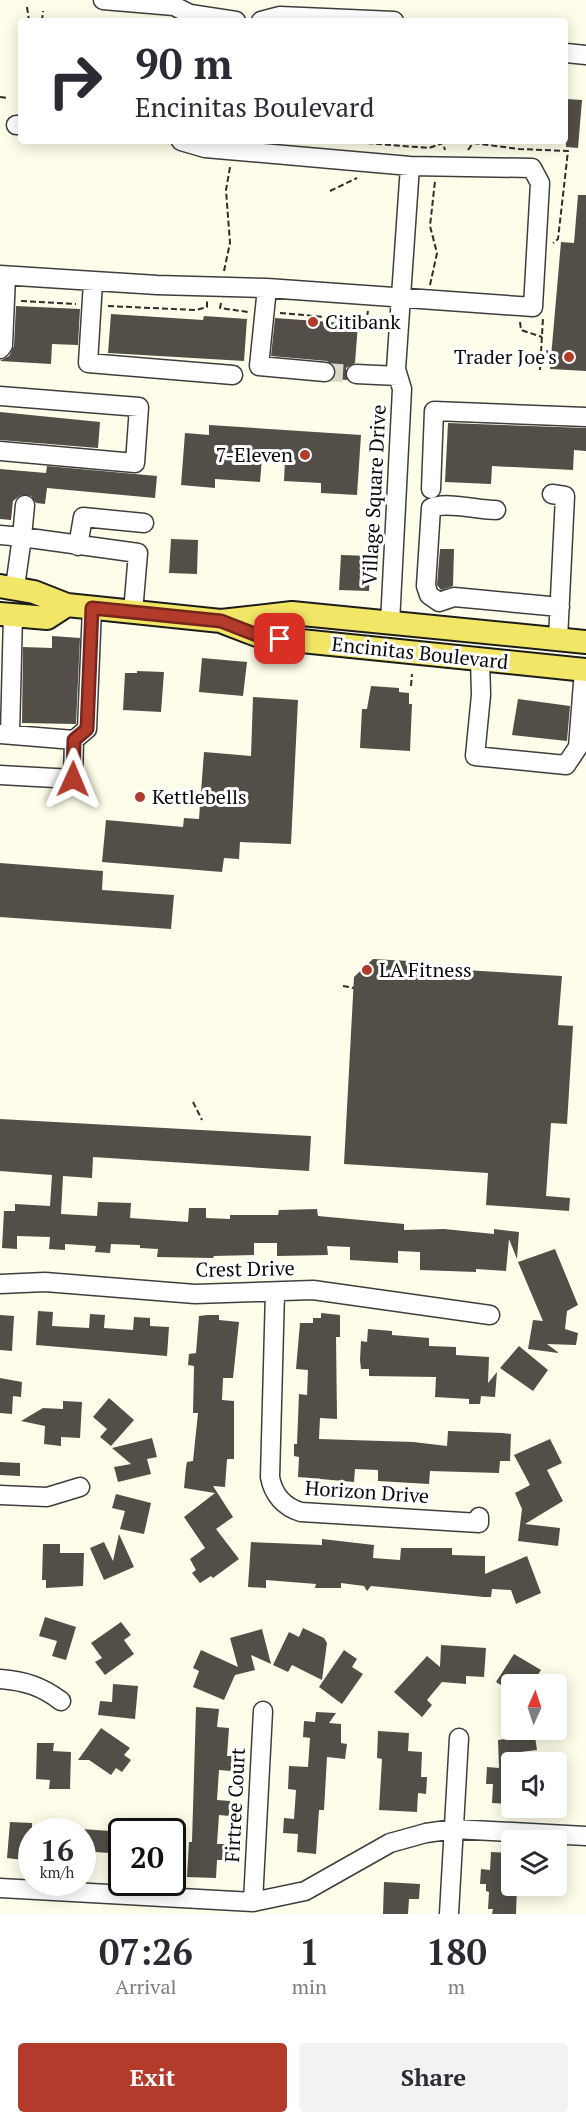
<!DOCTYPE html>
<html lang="en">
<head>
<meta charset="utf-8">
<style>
	:root { --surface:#fff; --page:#f2f2f3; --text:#2b2b33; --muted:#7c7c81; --accent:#b23b2b }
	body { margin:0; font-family:"PT Serif",serif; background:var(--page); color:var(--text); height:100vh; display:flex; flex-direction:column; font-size:22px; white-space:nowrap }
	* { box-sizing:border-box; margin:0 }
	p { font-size:20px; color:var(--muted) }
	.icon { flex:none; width:33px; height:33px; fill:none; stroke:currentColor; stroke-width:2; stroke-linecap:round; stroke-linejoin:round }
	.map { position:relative; height:1914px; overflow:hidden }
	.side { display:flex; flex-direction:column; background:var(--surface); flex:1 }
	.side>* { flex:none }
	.top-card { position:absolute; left:18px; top:18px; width:550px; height:126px; border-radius:6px; box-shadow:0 3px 15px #0003; background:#fff; color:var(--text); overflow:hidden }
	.needle { width:39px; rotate:3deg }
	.controls { position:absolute; left:501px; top:1674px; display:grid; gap:12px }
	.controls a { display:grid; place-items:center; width:66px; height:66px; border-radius:6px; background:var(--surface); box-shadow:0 3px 15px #0003; font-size:30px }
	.speed { position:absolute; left:18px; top:1818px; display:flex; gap:12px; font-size:30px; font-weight:700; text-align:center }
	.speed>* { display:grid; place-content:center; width:78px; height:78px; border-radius:50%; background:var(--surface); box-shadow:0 3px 15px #0003; line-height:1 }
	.speed small { font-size:15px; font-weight:400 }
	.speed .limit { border:3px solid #111; border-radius:9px; background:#fff; color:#111 }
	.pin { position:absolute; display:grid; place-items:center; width:51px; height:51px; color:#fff; margin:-26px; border-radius:12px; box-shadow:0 3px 9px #0006 }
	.me { position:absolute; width:66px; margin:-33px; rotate:1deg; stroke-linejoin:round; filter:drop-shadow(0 0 4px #0008) }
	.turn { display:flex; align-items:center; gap:21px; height:126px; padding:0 18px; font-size:27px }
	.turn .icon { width:78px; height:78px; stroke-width:2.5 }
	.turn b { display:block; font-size:42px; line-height:51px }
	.eta { display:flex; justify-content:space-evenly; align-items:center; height:102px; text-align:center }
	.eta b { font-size:36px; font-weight:600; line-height:42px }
	.primary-button { display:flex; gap:12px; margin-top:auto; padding:12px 18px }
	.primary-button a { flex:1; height:69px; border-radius:6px; background:var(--accent); color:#fff; font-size:24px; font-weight:600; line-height:69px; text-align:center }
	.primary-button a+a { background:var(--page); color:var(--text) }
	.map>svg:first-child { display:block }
</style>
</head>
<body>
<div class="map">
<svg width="586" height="1914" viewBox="0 0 586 1914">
	<rect width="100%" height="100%" fill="#fefde9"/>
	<path fill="#534e48" d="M566,99L582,100L578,148L566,147Z
		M578,195H586V371L550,369L561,242L574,243Z
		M16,306L80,309L78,345L52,344L51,364L0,361L9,356L14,346Z
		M111,314L203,320L204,316L247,319L244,361L108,353Z
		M275,318L358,324L355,363L346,368L347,380L334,379L335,368L327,361L271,356Z
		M0,412L100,422L98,448L0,440Z
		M448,423L586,428V451L574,450L573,470L492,466L491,484L445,482Z
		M209,425L361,435L357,495L321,493V483L284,481L285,460L262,458L260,482L215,479V488L181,485L185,433L209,435Z
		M47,466L157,476L155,498L47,488L45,504L36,503L31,496L21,495L13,501L11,520L0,519V469L46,473Z
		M171,539L198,540L197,574L169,573Z
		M440,549H454L453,586L441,590L437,585Z
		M341,555L371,556L369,591L339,590Z
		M52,636L80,638L76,724L22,723L23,647L52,648Z
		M202,658L247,662L243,696L199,692Z
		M137,671L164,672L161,712L123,710L125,673H137Z
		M371,686L399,688V692L409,693V704H412L410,751L360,748L362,709H367Z
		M253,697L298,700L291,844L240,842L239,859L224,858L222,872L102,862L106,820L183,827L184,818L199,819L204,752L251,756Z
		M518,699L570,706L567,741L512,735Z
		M0,863L103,871L102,890L174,895L171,929L0,917Z
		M373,959L427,962L432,968L562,976L558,1025L573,1026L567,1124L551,1123L546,1196L570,1198L569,1211L486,1205L488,1173L344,1164L354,977Z
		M0,1119L311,1136L309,1171L93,1157L92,1178L63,1176L61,1214L97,1216L98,1202L131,1203L130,1218L188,1222L189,1208H206V1218L230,1219V1215H278L279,1210L317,1209L318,1216L404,1224V1230L444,1229L494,1234V1229L519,1232L517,1259L509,1239L506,1271L476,1269V1272L420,1270V1252L398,1251V1263L350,1260V1247L327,1246L328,1255L277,1256V1243H254V1255L214,1256L213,1258L157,1257L158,1249L140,1248V1245L111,1244L110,1253L95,1252L96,1246L65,1244V1250L49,1249L50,1237L17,1236V1249L2,1248L4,1211H15V1204L50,1206L52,1175L0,1171Z
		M555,1249L578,1305L567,1311L565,1329L578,1333L576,1345L547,1344L559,1353L528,1349L533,1320L543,1321L518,1262Z
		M38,1311L53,1312L52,1326L89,1328L90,1314L105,1315L104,1328L133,1330L134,1317L150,1318V1326L169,1327L167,1356L36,1345Z
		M321,1313L340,1315V1337H336L337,1419L320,1418L319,1439L413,1442L447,1446L448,1431L503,1433L511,1434L510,1461H500L499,1473L430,1471L429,1484L378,1481V1470L355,1469L354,1482L298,1477L299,1457L294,1456V1444H297L299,1394L307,1395L308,1370L296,1369L300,1323H313V1318H321Z
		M0,1315L14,1316L12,1351L0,1350Z
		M207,1315H219V1320L239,1322L233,1378H223L222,1400L234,1401V1459H227L225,1487L213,1486L233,1517L216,1529L239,1559L213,1578L211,1576L200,1583L192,1573L196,1570L190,1559L205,1548L184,1517L215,1493L184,1488L186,1467L187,1462L193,1461L198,1413H193L194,1366L188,1365L189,1354L196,1353L199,1316Z
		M368,1329L392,1331V1335L429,1338V1346L456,1347V1355L489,1357L488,1383L497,1372L495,1397L481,1396L480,1404H469V1399L435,1397L436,1377L369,1376V1369H361L360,1360L361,1341L367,1342Z
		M519,1346L548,1370L533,1391L500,1368Z
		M0,1378L22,1382L21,1397L13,1396L12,1414L0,1413Z
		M109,1398L134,1420L111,1446L100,1437L107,1429L93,1417Z
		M63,1401L82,1402L80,1438L61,1437V1446L44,1444L45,1426L21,1421L43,1408L63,1409Z
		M152,1438L157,1457L147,1459L151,1474L118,1482L114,1467L131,1464L112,1448Z
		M550,1439L562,1463L547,1470L563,1501L525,1524L560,1528L558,1546L518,1541L522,1509L515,1493L530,1485L514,1455Z
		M0,1462L20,1463V1476L0,1475Z
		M116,1494L151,1503L144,1534L120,1529L125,1511L112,1508Z
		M119,1534L134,1567L104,1580L90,1548L104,1542L113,1561Z
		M322,1539L374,1545L373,1558L400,1560L401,1548H452V1555L485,1556V1574L527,1556L541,1593L516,1604L511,1590L492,1589L491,1597H484L371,1586L367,1591L364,1586L341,1583V1588H315L316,1584L266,1580V1588L248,1587L251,1542L322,1545Z
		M43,1544H60V1553H84L83,1586L46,1588V1580H42Z
		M45,1617L76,1627L66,1660L52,1656L57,1641L39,1636Z
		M121,1622L131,1635L124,1640L134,1654L105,1675L95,1662L102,1658L91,1643Z
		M303,1628L324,1638L327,1643L322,1680L292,1665L288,1672L273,1665L289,1632L299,1637Z
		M262,1629L271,1664L251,1655L255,1670L235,1675L224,1700L193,1687L199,1671L193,1668L201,1650L238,1667L230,1638Z
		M441,1645L486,1648L484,1677L466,1676V1684L442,1682L427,1700L432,1705L422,1717L394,1692L427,1656L440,1667Z
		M344,1650L357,1659L352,1667L363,1674L342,1704L319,1687Z
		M514,1654L541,1670L532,1684H512V1692L496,1682Z
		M113,1684L138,1686L135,1719L98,1715L100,1701L112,1702Z
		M196,1707L219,1709L217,1727L229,1728L227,1756H232L231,1771L219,1770L217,1800L230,1801L229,1816L219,1815L217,1844H225L224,1860H217L216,1878L187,1877L189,1842H192Z
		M316,1712L336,1713L329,1723L341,1724V1743L347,1744L345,1759L327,1757L324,1810H319L316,1854L297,1852L298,1834L283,1833L284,1818L294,1819L296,1790L288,1789L289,1766L308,1767L310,1738L303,1737L304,1721L315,1722Z
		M101,1728L130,1748L124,1755L131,1760L122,1772L116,1768L111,1775L89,1760H78Z
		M510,1730H534L537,1750L512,1753V1804L492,1803L493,1784H486L487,1767L499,1768L498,1740L511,1738Z
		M378,1731L409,1733L408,1751L422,1752L421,1777H427L426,1794L418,1793L417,1812L379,1810L382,1759L377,1758Z
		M37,1743H54L53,1751L71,1752L70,1789H49L50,1780L36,1779Z
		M10,1822L32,1823V1852L24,1851L23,1860L7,1858Z
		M110,1828L122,1829V1866L108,1865L109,1853L82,1851V1829L110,1831Z
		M491,1852L512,1853V1886H517L516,1914H492L493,1909H488L489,1892L486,1891V1884H480L481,1869L490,1870Z
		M384,1882L420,1884L419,1899H409L408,1914H383Z"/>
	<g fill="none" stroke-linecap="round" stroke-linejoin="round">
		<path stroke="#dad9c8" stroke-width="18" stroke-dasharray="18 9" stroke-linecap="butt" d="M325,372L356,374"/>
		<g stroke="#3e3e3e" stroke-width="21">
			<path id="minor" d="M103,0L174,6L190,14L236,21
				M261,21L280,16L394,21
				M566,53L586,55
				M16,125H21
				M0,275L157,285L267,288L533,307L540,183L532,168L410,166L205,148L181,141
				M93,282L88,363L233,375
				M267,288L259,366L325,372
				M0,349L3,345L6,276
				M356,374L398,376
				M0,396L139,407L135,463L0,451
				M431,489L434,411L586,417
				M552,494L565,496L558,639
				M25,505L22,537L138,553L133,612
				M496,510C478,510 445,501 431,508L426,586L429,595L439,602L454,597L560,607
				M0,535L22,537L15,587
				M78,546L83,517L144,523
				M390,623L402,389L396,369L410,166
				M480,659L481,695L475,756L566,765L578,747L584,670
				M0,734L74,740L73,779L0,775
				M10,734L13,615
				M74,740L87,729L92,608
				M0,1284L45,1282L195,1294L313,1290L490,1315
				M275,1292L270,1477C273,1494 284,1507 301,1512L479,1523V1517
				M0,1495L47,1497L80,1487
				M0,1679C25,1681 41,1686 61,1701
				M0,1888L253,1902L305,1891L390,1843L426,1833L454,1829L586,1836
				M253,1902L263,1711
				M449,1914L459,1738"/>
		</g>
		<g stroke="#1c1c1c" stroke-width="26">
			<path id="major" d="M0,586L34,592L67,605L221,621L292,613L586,642
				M0,614L47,618L67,605
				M223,622L262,637L586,670"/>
		</g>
		<path stroke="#2d2d2d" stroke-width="2" stroke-dasharray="6 3" stroke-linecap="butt" d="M27,7L29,21
			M42,21L43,11
			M0,97L7,98
			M340,141L429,148L443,143L445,150
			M468,150L473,143L519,149L568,151L558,239L553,243
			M330,191L357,178
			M224,271L230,243L226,190L230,167
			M430,285L437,253L430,226L435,181
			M21,301L76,304
			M221,303L220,308L248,312
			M108,306L196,310L207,307V301
			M280,313L360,320L367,317L368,311
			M520,322L521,330L542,337
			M540,370L543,318
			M411,686L412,674
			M343,986L354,988
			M193,1102L202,1120"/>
		<use href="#minor" stroke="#fff" stroke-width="18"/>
		<use href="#major" stroke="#f1e666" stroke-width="22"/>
	</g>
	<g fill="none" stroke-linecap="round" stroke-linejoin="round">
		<g stroke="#74261c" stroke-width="15">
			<path id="route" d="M73,779L74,740L87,729L92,608L221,621L262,637L280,639"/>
		</g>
		<use href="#route" stroke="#b23b2b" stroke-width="10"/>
	</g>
	<g fill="#b23b2b" stroke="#fff" stroke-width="2">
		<circle cx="313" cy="322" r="6"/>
		<circle cx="569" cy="357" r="6"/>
		<circle cx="305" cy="455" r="6"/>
		<circle cx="140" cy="797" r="6"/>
		<circle cx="367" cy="970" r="6"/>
	</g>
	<g text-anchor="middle" stroke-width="6" stroke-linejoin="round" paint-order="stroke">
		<g font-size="20" fill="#0b0b0b" stroke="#fff" text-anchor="start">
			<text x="325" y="329">Citibank</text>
			<text x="557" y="364" text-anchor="end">Trader Joe's</text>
			<text x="293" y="462" text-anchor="end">7-Eleven</text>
			<text x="152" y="804">Kettlebells</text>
			<text x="379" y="977">LA Fitness</text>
		</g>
		<g font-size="20" fill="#0b0b0b" stroke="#fff">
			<text transform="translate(374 495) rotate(-87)" y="7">Village Square Drive</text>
			<text transform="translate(420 653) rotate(6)" y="7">Encinitas Boulevard</text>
			<text transform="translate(245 1269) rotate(-1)" y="7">Crest Drive</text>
			<text transform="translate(367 1492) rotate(4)" y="7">Horizon Drive</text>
			<text transform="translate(235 1805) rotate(-87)" y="7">Firtree Court</text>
		</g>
	</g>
</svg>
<div class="controls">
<a><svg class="needle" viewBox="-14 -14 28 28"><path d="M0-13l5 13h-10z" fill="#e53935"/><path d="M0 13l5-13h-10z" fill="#7c7c81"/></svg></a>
<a><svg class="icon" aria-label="sound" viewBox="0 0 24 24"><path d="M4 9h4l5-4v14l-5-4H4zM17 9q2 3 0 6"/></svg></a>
<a><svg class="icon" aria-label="layers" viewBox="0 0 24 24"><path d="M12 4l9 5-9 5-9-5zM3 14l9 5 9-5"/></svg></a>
</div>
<div class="speed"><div>16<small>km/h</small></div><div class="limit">20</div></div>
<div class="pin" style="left:280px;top:639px;background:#d93025"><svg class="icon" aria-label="arrive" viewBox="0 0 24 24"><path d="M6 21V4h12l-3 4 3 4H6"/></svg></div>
<svg class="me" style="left:73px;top:779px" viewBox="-20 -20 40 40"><path d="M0-17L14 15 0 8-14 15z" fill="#b23b2b" stroke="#fff" stroke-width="4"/></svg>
<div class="top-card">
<div class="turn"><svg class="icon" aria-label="right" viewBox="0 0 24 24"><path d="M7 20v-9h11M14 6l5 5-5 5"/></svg><div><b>90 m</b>Encinitas Boulevard</div></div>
</div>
</div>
<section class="side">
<div class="eta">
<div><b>07:26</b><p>Arrival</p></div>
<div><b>1</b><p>min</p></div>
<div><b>180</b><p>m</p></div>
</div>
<div class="primary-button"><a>Exit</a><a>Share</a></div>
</section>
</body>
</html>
